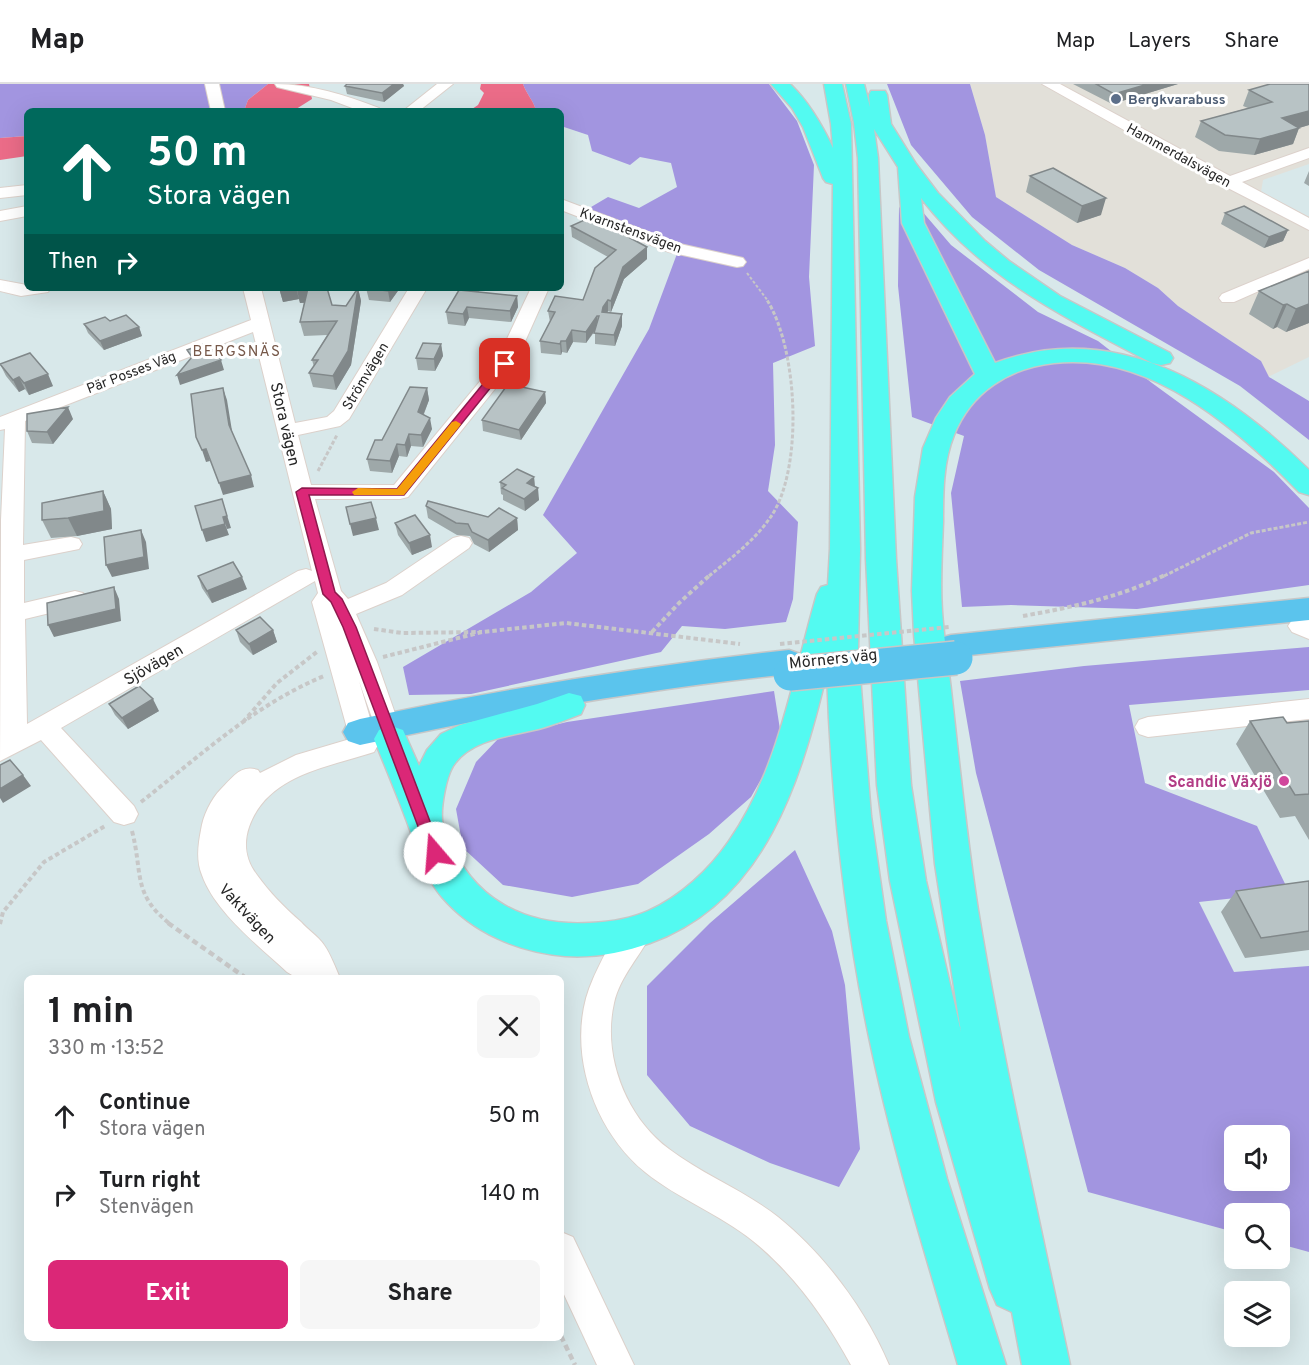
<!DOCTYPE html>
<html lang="en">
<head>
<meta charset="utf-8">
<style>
	:root { --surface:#fff; --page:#f6f6f6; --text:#202124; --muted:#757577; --line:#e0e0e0; --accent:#db2777 }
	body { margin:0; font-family:Overpass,sans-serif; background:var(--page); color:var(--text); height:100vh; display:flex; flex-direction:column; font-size:22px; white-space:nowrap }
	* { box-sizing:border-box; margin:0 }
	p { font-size:20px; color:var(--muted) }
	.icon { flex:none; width:33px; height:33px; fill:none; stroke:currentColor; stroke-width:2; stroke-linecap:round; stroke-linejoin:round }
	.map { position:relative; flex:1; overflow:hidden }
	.side { position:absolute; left:24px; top:891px; width:540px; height:366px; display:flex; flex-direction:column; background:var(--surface); border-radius:9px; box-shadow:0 6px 24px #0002 }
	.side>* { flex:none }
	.top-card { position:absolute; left:24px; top:24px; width:540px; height:183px; border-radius:9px; box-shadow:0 6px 24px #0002; background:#00695c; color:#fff; overflow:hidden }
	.fabs { position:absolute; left:1224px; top:1041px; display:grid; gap:12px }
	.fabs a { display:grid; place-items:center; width:66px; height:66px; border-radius:9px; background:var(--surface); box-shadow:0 6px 24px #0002; font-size:30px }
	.pin { position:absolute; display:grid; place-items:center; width:51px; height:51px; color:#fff; margin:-26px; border-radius:12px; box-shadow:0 3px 9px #0006 }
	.me { position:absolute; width:66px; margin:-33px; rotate:342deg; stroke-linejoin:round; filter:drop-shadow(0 0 4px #0008) }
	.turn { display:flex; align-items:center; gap:21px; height:126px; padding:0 24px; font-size:27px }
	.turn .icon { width:78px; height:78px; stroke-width:2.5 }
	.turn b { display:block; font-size:42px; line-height:51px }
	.then { display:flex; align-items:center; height:57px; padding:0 24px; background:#0003; gap:12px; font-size:22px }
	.round { display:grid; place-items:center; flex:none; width:63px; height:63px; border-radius:9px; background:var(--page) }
	.head { display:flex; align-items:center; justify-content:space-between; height:102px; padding:0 24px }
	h1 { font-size:36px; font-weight:700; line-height:45px }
	.cta { display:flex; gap:12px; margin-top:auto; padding:12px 24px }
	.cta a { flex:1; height:69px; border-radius:9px; background:var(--accent); color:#fff; font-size:24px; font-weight:700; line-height:69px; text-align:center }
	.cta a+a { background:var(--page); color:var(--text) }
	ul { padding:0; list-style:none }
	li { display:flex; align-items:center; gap:18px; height:78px; padding:0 24px }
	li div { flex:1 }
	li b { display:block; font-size:22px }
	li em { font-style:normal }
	header { display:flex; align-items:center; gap:36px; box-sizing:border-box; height:84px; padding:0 30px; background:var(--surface); border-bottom:2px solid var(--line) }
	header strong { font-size:28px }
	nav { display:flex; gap:33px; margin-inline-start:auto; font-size:21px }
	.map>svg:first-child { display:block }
</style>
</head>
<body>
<header>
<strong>Map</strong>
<nav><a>Map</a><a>Layers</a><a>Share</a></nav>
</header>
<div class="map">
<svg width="1309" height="1281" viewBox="0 0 1309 1281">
	<rect width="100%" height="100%" fill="#d8e8ea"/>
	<path fill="#e2e0d9" d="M970,0H1309V80L1263,96L1261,108L1309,133V273L1268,293L1261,277L1178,222L1158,204L1125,184L1072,161L996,113L985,51Z"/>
	<path fill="#a295e0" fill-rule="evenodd" d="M0,0H268L248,16L244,27H27V52L0,54Z
		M523,0H769L797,37L814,81L809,193L815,262L773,279L775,361L768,407L798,438L793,515L786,538L725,545L682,542L661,568L471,610L409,611L403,583L531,508L577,469L543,431L649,245L681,159L586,126L608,113L639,124L677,103L671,79L640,73L630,81L592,67L588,51L561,42V27H536C535,19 526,9 523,0Z
		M887,0H970L985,51L996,113L1072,161L1125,184L1158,204L1178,222L1261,277L1269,293L1309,317V356L1240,302L1039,186L972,133L911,61Z
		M909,112L951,161L1038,228L1098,257L1152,299L1274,388L1309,424V501L1137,525L1011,521L962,523L951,409L964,352L912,333L898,202L899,124Z
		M1309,563V606L1129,621L1145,699L1257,742L1289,808L1199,818L1234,888L1309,882V1168L1280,1160V1130H1234V1148L1088,1108L976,689L960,597L1084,582ZM1234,1052H1280V1096H1234Z
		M774,607L781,652L769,681L751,713L709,750L638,800L572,813L503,801L463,764L456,725L476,678L498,655L567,638Z
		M795,766L832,847L845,901L860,1065L839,1103L770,1079L690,1042L647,991V902L710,839Z"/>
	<path fill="#eb6c88" d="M268,0H309L312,15L293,27H244L248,16Z
		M481,0H523C526,9 535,19 536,27H469L478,21L484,9L480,5Z
		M27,52V72L0,76V54Z"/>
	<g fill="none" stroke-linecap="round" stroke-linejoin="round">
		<g stroke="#dcd1cb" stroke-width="2">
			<path id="minor" d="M205,0H219L225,27H211Z
				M275,0C312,0 345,11 379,24L381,27H360L331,16L277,3Z
				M437,0H453L419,27H403Z
				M1042,0H1060L1230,92L1309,64V74L1242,98L1309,134V146L1222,101Z
				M27,101V111L0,114V104Z
				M561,115L680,160L743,174L746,178L743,182L737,183L669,168L561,126Z
				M27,122V132L0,137V127Z
				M1309,174V185L1234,218H1222L1219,214L1222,210Z
				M0,196L27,201V204H51L48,208L21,212L0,207Z
				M243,204H261L295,339L327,333L334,327L409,204H427L349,335L340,342L298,351L311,401H394L496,278L531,204H547L548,206L515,280L408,413L400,415H315L341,507L348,515L386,499L453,454L461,452L469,454L472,459L469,464L402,511L356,530L377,578L404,655L400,662L391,665L382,662L359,597L378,661L374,668C328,683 267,691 249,743C243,760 246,777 257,791C269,808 285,824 301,838C308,846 318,852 324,861C331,871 335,883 340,894H297L287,888C259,862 215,828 202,791C196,777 198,761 201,746C203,732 211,715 221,705C233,693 241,680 258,686L260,689L296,671L350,655L312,518L318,509L315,497L61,644L134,722L138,730L134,738L124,741L114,738L41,656L0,677L1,436L5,345L0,346V333L251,236ZM253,248L312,487L306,485L298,487L27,640L25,535L83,521L87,515L83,509L75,507L24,519V476L79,465L82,460L79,455L71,453L23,461L25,337Z
				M1300,534L1309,536V555L1292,548L1288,542L1292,536Z
				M1309,615V635L1148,653L1139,650L1135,643L1139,636L1148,633Z
				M638,834L648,838L653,847C641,871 620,892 614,919C602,972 626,1033 669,1065C703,1091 744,1106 778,1133C824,1170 866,1226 889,1281H851C826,1235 794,1190 753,1157C720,1130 678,1115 645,1088C591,1044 564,959 593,895C602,875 617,842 638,834Z
				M561,1148L573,1153L634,1281H597L561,1204Z"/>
		</g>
		<g stroke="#c7c7c7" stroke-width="3">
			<path id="major" d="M1309,514V536L951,573L940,570L935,562L940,554L951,551Z
				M789,566L800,570L805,578L800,586L789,590C644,605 502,630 360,661L348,657L343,648L348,639L360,635C502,605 645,582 789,566Z"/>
		</g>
		<g stroke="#c7c7c7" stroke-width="3">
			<path id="highway" d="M771,0H790C809,18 822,41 833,64L831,40L824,0H842L851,40L860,465L858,566L871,732L886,837L909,953L947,1095L1006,1281H958C926,1172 892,1064 869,953C844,833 831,710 827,588C801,696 765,818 650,859C622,869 594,874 565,872C518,868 473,849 442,813C423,791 416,761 406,735C396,708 385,682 374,655L379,646L391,642L403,646L419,682L427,666L441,650L460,641L537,620L569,609L581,612L585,621L581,630C568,635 555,640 542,644C513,652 471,654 453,682C446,693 441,722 442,735C442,740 446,747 448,752C471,815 525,843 590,839C610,838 630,835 648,827C680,813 709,786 729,757C779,686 793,592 817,510L821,503L828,501L830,465L833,100L826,98L823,94L803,43L792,24Z
				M846,0H864L870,23L869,11L871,7H885L887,11L891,40L916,80L938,109L985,157L1009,177L1060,212L1170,269L1173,274L1170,279L1161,281L1152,279C1064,233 984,195 921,114L924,139L995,279C1115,234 1225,303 1309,386V411L1299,408C1237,344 1150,268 1054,279C1009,284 971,308 954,351C943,378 943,409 943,438C942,468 940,498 942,527C944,557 949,586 952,615C960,686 967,756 978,826C1003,978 1038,1130 1070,1281H1022L1012,1228L997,1221L990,1205L936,1018L890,797L877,701L866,475L858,74L854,39ZM874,45L898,83L902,139L975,290L950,313L936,334L923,364L915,413L912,507L914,550L935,780L961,948L926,797L911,701L896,475L878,74Z"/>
		</g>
		<path stroke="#c7c7c7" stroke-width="2" stroke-dasharray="3 2" stroke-linecap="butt" d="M747,189L768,217"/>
		<path stroke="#c7c7c7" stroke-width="3" stroke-dasharray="4 2" stroke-linecap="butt" d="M318,387L337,351
			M709,492C730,475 754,457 770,434C804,386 798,265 767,216
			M1164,492L1251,449L1309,438"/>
		<path stroke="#c7c7c7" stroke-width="4" stroke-dasharray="4.5 3" stroke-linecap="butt" d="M1023,532C1073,523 1121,513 1167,490
			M374,545L402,549L482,548
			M652,548L679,519L711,490
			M383,573L482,548L566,539L740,560
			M243,638L277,599L318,567
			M141,718C200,672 254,621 324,592
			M132,747C143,789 132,810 170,840
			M0,840L3,828L44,778L105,742"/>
		<path stroke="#c7c7c7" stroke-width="4.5" stroke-dasharray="6 4" stroke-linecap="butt" d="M168,839L246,894
			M561,1252L575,1281"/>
		<use href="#minor" fill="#fff" fill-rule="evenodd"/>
		<use href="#major" fill="#5bc4ed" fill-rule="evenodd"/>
		<use href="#highway" fill="#53faf1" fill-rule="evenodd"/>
		<g stroke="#c7c7c7" stroke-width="36" stroke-linecap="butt">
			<path id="major-bridge" d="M790,590L956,574"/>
		</g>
		<path stroke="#c7c7c7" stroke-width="4" stroke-dasharray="4.5 3" stroke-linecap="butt" d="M780,560L949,543"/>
		<use href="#major-bridge" stroke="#5bc4ed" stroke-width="33"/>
	</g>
	<path fill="#9ea8a9" d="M347,0H403L404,2L384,18L347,10L345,2Z
		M1073,0H1178L1112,20Z
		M1309,0V41L1299,44L1293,60L1254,71L1219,67L1195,53L1201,37L1248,24L1243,22L1249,6Z
		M1309,87V102L1304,99Z
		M1030,92L1101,131L1077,139L1026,108Z
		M1225,129L1288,146L1283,157L1264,164L1221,140Z
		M571,142L647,163V175L624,195L611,228L608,227L607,229L622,230V242L615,262L595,260V247L586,259L573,258L567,269L562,268L561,271L541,269L540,257L550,238L548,227L583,216L608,173L572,153Z
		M1309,187V239L1286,248L1277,243L1273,245L1249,230L1259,207Z
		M279,204H327L332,221L346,222L358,204L361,217L351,281L336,306L313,303L309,289L314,283L312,276L327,251L304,252L300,238L304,219H300L299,215L283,218Z
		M366,204H400L390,218L369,216Z
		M459,204H481L479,208L517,212L518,223L511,238L469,234L465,242L448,240L446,228L459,206Z
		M110,237L139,243L142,252L104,266L88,249L84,240Z
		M441,260L443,272L435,287L418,286L416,274Z
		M0,280L53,302L29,311L25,305L19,308L6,292Z
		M427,304L429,316L424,330L432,345L423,363L411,362L407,373L399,372L392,389L370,387L367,375L382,356Z
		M545,308L546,319L521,356L483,347L482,336Z
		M73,335L53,360L32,359L27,347Z
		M534,393L535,403L539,416L525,427L503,416V411L501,410L500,398Z
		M103,407L111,425L112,445L77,452L51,454L42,436Z
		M426,422L488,433L517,434L518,446L489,468L474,460L470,452L457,451L428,434Z
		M395,439L432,463L412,471L398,451Z
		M198,492L247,505L212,519L202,504Z
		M236,546H273L277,558L253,571L240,558Z
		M109,620L159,627L128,645L115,631Z
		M1250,637L1287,639L1309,637V756L1295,732L1280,734L1236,660Z
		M1309,797V866L1245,874L1221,828L1236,807Z"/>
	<path fill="#81888a" d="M394,0H403L404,2L384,18L382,9Z
		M1148,0H1178L1112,20L1114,10Z
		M1309,27V41L1299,44L1293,60L1254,71L1260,55L1282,34Z
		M1106,114L1101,131L1077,139L1082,122Z
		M1288,146L1283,157L1264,164L1269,153Z
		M647,163V175L624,195L611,228V217L623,183Z
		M279,204H296L299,215L283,218Z
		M308,204L311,218L300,219L297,206Z
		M358,204L361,217L351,281L336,306L333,292Z
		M390,204H400L390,218L388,207Z
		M517,212L518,223L511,238L510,227Z
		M608,216V227L603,235V223Z
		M1287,220L1277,243L1273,245L1283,221Z
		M1309,220V239L1286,248L1296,225Z
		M467,223L469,234L465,242L463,230Z
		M622,230V242L615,262L614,251Z
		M597,232V243L586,259V248Z
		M139,243L142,252L104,266L100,257Z
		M572,246L573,258L567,269L566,257Z
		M561,257L562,268L561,271L560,260Z
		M441,260L443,272L435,287L434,275Z
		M221,276L224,286L180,301L177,291Z
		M48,290L53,302L29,311L24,299Z
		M19,293L25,305L19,308L13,296Z
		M223,304L227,316L233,353L229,341Z
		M427,304L429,316L420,339L418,328Z
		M545,308L546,319L521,356L519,346Z
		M68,323L73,335L53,360L47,348Z
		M430,334L432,345L423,363L421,351Z
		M409,350L411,362L407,373L405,361Z
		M397,360L399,372L392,389L390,377Z
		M206,365L210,377L206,378L202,366Z
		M251,391L254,403L223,411L219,399Z
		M534,393L535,405L527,399Z
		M538,404L539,416L525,427L524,415Z
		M103,407L111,425L112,445L77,452L68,434Z
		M222,415L231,444L227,445L223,433Z
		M376,434L379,446L353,452L350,440Z
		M517,434L518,446L489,468L488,456Z
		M225,440L229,451L206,458L202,446Z
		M141,446L146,458L149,485L112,493L106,481Z
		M430,451L432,463L412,471L409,459Z
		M242,493L247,505L212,519L207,507Z
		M114,503L119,515L121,537L54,553L48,541Z
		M273,546L277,558L253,571L249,560Z
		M153,615L159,627L128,645L122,634Z
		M23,691L31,702L3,719L0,714V705Z"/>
	<path fill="#b8c3c5" stroke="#81888a" stroke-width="1.5" d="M347,0H394L382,9L345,2Z
		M1096,0H1148L1114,10Z
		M1270,0H1309V27L1282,34L1299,44L1260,55L1225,51L1201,37L1272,18L1249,6Z
		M1053,84L1106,114L1082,122L1030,92Z
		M1244,122L1288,146L1269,153L1225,129Z
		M591,133L647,163L623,183L611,217L608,216L603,223L602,228L622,230L614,251L594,249L599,232H597L586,248L572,246L566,257H561L560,260L540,257L555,228L548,227L555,212L583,216L595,184L616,166L571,142Z
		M1309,187V220L1296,225L1287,220L1283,221L1259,207Z
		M308,204H327L332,221L346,222L358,204L348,267L333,292L309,289L318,276H312L337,237L300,238Z
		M366,204H390L388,207Z
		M459,206L517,212L510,227L467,223L463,230L446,228Z
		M126,231L139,243L100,257L84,240L105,233L110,237Z
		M207,259L221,276L177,291L192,273L187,266Z
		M423,259L441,260L434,275L416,274Z
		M30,269L48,290L24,299L19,293L13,296L0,280Z
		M508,300L545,308L519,346L482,336Z
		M410,303L427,304L418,328L430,334L421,351L409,350L405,361L397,360L390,377L367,375L375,356H382Z
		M223,304L229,341L251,391L219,399L206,365L202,366L196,353L191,310Z
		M68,323L47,348L27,347V330Z
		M517,385L534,393L527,399L538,404L524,415L502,404L506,401L500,398Z
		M103,407L104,427L68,434L42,436V419Z
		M222,415L227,432L223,433L225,440L202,446L195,422Z
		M428,417L488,433L499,424L517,434L488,456L472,448L468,440L456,439L426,422Z
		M371,418L376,434L350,440L346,423Z
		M415,431L430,451L409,459L395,439Z
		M141,446L144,473L106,481L104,453Z
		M233,478L242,493L207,507L198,492Z
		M114,503L116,525L48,541L47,519Z
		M260,533L273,546L249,560L236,546Z
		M139,602L153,615L122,634L109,620Z
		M1283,633L1287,639L1309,637V710L1295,711L1250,637Z
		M10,676L23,691L0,705V681Z
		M1309,797V847L1261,854L1236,807Z"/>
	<path fill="#db2777" stroke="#8e194d" stroke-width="1.5" d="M505,277L510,280L508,282L404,411H309L335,508L342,515L356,543L442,769L440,773L435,775L430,773L428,769L343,543L331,518L323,510L296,408L302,404L397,405L501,278Z"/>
	<path fill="#f59e0b" d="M456,337L461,340L459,343L404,411H354L352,408L358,404L397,405L452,338Z"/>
	<circle fill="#5c6f8a" stroke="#fff" stroke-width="2" cx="1116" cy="15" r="6"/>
	<circle fill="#d1479c" stroke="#fff" stroke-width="2" cx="1284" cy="697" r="6"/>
	<g text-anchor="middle" stroke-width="6" stroke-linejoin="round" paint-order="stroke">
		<g font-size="14" font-weight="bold" fill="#4e5e75" stroke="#fff" text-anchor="start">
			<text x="1128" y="20">Bergkvarabuss</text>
		</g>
		<g font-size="14" fill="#272727" stroke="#fff">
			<text transform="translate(1179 71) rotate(29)" y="5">Hammerdalsvägen</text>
			<text transform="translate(631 146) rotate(20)" y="5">Kvarnstensvägen</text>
			<text transform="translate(131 288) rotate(-21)" y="5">Pär Posses Väg</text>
			<text transform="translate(365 292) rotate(-59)" y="5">Strömvägen</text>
		</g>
		<g font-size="15" letter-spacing="1.5" fill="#765849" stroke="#fff">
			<text x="237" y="272">BERGSNÄS</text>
		</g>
		<g font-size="16" fill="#272727" stroke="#fff">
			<text transform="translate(286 340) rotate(77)" y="6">Stora vägen</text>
			<text transform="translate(833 574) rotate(-6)" y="6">Mörners väg</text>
			<text transform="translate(153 580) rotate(-30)" y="6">Sjövägen</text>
			<text transform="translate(248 829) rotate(47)" y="6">Vaktvägen</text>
		</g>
		<g font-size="16" font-weight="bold" fill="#b23c85" stroke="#fff" text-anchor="end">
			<text x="1272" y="703">Scandic Växjö</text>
		</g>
	</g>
</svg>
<div class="fabs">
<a><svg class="icon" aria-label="sound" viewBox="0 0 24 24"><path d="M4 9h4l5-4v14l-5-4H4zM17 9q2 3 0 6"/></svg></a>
<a><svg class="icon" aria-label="search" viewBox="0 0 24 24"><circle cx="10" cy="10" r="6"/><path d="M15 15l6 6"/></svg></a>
<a><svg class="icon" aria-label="layers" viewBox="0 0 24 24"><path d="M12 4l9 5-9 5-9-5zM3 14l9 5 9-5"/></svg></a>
</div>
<div class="pin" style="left:505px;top:280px;background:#d93025"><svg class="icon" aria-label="arrive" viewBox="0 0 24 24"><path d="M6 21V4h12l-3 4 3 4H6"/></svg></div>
<svg class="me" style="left:435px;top:769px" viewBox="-20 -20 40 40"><circle r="19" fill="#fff"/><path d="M0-13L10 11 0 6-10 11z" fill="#db2777"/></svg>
<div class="top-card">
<div class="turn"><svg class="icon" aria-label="ahead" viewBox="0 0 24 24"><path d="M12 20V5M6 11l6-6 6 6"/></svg><div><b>50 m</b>Stora vägen</div></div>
<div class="then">Then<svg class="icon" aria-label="right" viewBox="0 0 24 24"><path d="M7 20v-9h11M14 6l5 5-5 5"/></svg></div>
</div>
<section class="side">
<div class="head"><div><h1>1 min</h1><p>330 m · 13:52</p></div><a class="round"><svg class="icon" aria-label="close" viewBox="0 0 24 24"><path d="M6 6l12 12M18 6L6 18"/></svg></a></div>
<ul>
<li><svg class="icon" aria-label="ahead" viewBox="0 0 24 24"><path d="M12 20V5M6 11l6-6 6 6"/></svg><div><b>Continue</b><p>Stora vägen</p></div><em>50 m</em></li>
<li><svg class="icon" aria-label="right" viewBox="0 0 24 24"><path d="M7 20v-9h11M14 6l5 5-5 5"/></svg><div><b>Turn right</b><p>Stenvägen</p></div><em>140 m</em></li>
</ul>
<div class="cta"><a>Exit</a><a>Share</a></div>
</section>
</div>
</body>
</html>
